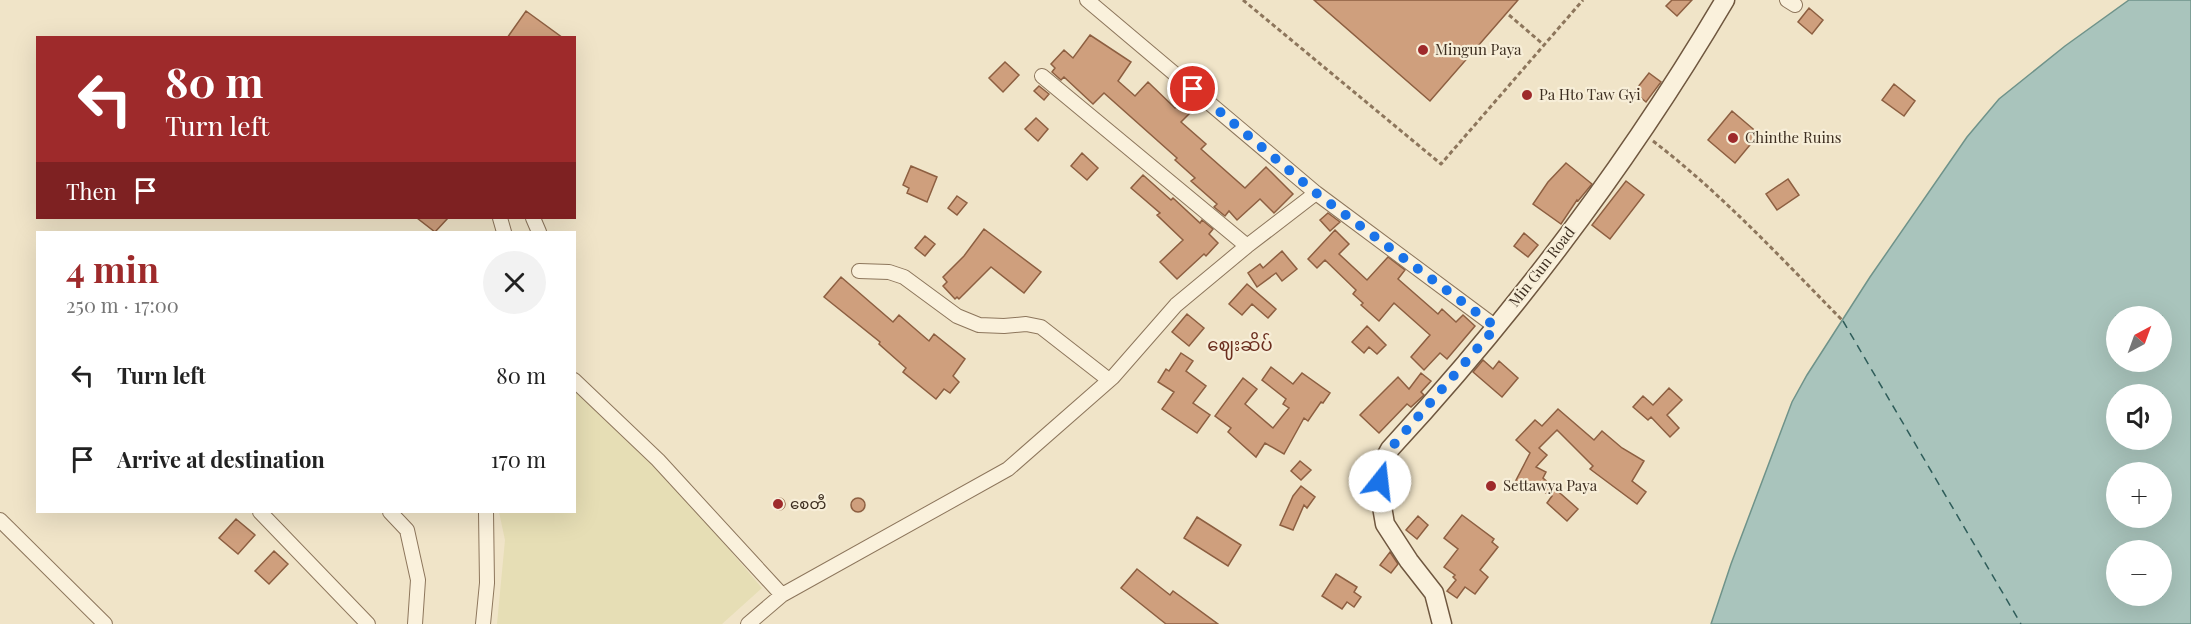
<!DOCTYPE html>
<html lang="en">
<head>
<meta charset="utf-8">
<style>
	:root { --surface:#fff; --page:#f2f2f2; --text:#222; --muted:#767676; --accent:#9e2a2b }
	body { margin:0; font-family:"Playfair Display","Noto Sans Myanmar",serif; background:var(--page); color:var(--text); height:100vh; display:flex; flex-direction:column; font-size:22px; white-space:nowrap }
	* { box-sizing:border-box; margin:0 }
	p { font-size:20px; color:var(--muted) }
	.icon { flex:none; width:33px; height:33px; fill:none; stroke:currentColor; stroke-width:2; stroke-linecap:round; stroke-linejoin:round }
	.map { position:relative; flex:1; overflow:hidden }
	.details { position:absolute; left:36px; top:231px; width:540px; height:282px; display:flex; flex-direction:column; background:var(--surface); border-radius:0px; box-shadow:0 6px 24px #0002 }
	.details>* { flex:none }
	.guide { position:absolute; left:36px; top:36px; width:540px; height:183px; border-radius:0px; box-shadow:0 6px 24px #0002; background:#9e2a2b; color:#fff; overflow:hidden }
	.needle { width:39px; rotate:41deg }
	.tools { position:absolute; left:2106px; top:306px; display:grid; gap:12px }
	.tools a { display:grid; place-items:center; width:66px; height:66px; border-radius:50%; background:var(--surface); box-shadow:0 6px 24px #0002; font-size:30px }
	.pin { position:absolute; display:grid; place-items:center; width:51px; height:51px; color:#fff; margin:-26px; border:3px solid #fff; border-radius:50%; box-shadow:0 2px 6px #0007 }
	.me { position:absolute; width:66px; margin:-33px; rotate:16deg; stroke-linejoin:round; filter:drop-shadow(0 0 4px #0008) }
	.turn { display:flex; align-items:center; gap:21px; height:126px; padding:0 30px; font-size:27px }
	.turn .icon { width:78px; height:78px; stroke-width:2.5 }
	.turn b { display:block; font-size:42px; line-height:51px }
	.then { display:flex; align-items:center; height:57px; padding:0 30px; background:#0003; gap:12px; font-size:22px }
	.round { display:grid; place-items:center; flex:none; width:63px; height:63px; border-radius:32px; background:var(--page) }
	.summary { display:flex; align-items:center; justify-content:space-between; height:102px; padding:0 30px }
	h1 { font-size:36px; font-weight:700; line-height:45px; color:var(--accent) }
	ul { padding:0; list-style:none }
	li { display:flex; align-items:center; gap:18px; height:84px; padding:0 30px }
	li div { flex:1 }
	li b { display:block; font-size:22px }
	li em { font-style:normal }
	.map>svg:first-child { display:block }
</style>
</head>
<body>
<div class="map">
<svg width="2191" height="624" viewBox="0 0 2191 624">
	<rect width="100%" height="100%" fill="#f0e4c8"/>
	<path fill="#e6deb5" d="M575,378L643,448L762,588L722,624H497L505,540L499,512H574Z"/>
	<path fill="#a9c4bc" stroke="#6f938a" stroke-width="1.5" fill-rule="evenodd" d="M2129,0H2191V624H1711L1731,564L1792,402L1807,375L1870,277L1967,137L1999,99L2065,46ZM2116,316H2162V362H2116ZM2116,394H2162V440H2116ZM2116,472H2162V518H2116ZM2116,550H2162V596H2116Z"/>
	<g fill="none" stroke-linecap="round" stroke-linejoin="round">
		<path stroke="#2f5d5a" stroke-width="1.5" stroke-dasharray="8 6" stroke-linecap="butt" d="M1843,321L2021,624"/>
	</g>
	<path fill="#cf9f7d" stroke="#8d5f41" stroke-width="1.5" d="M1314,0H1518L1430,101Z
		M1672,0H1692L1677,16L1666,6Z
		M1809,8L1823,20L1812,34L1798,22Z
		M526,11L563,38H507Z
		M1090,35L1131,62L1118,81L1135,96L1148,82L1175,108L1185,99L1194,109L1181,122L1206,144L1201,149L1245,188L1266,167L1293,194L1274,213L1260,199L1237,220L1229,211L1225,216L1214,207L1217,204L1191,181L1195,178L1175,160L1177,158L1104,93L1093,104L1064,77L1061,80L1052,72L1055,68L1051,64L1064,50L1073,58Z
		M1005,62L1019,75L1003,92L989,78Z
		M1649,73L1661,82L1646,102L1634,92Z
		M1894,84L1915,101L1904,116L1882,100Z
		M1039,86L1049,94L1044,100L1034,91Z
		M1732,111L1759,134L1735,163L1708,140Z
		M1036,118L1048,129L1038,141L1025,129Z
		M1082,153L1098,168L1087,180L1071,166Z
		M1566,163L1592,184L1578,201L1577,200L1561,224L1533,204L1548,182Z
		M911,166L937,177L927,202L907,193L909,188L903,185Z
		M1143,175L1171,200L1173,198L1200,223L1202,220L1213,229L1209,234L1218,243L1206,256L1204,254L1177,279L1160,262L1183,240L1157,215L1160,213L1131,188Z
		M1788,179L1799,195L1777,210L1766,194Z
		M1626,181L1644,195L1610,239L1592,225Z
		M957,196L967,203L957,215L948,208Z
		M1328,213L1340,222L1330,231L1320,220Z
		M417,218H448L435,232Z
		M984,229L1041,272L1024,293L991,267L959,299L957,297L955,299L943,286L947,282L943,277L964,256Z
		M1335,230L1349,244L1339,254L1367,280L1388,257L1405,270L1398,279L1438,314L1442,309L1456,322L1463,315L1475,326L1447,359L1440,353L1424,370L1411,357L1430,335L1394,303L1379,321L1361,305L1363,303L1353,294L1356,290L1325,260L1317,268L1308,259Z
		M1524,233L1538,245L1528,257L1514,246Z
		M925,236L935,244L925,256L915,248Z
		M1282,251L1297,269L1282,281L1276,273L1257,287L1248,273L1260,264L1263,268Z
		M841,277L893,322L899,315L929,341L934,334L965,359L953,376L959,382L950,393L944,389L936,399L903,372L906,368L879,344L880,342L824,297Z
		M1247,284L1276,309L1268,318L1252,304L1242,315L1229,304Z
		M1187,314L1204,328L1189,346L1172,332Z
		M1367,326L1386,345L1377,354L1369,347L1364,353L1352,342Z
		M1181,353L1193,361L1186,371L1206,386L1193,403L1210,415L1197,433L1162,409L1174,392L1158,382L1166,369L1169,371Z
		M1483,360L1493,369L1499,361L1518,378L1502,397L1473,372Z
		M1271,367L1293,384L1302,373L1330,393L1323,403L1321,402L1308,421L1304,418L1284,454L1265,443L1256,457L1228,432L1231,428L1215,416L1243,378L1257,389L1245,404L1273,428L1289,408L1283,404L1286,399L1262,380Z
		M1421,373L1431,381L1421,392L1424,395L1411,407L1407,404L1379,433L1360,415L1398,377L1409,389Z
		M1669,388L1682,400L1667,415L1679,428L1670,437L1651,417L1648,420L1633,407L1643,396L1653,405Z
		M1558,409L1594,440L1602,431L1622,448L1644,461L1632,481L1646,492L1637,504L1590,469L1593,466L1557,430L1539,448L1547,455L1536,467L1546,472L1543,478L1578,509L1567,521L1547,503L1552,496L1523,481L1516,488L1513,486L1530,453L1516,440L1535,420L1542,426Z
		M1300,461L1311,470L1301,480L1291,471Z
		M1301,486L1315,497L1307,508L1304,505L1293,530L1280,525L1293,496Z
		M851 505a7 7 0 1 1 14 0a7 7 0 1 1-14 0Z
		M773 504a6 6 0 1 1 12 0a6 6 0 1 1-12 0Z
		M1462,515L1494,539L1492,542L1498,547L1480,570L1488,577L1475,594L1465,587L1457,598L1447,591L1456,580L1453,577L1455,575L1444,567L1458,549L1444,538Z
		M1418,516L1428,525L1417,539L1406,530Z
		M1197,517L1241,545L1228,566L1184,538Z
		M236,519L255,535L238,554L219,538Z
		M274,551L288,564L269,584L255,571Z
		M1390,552L1398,564L1391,573L1380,565Z
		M1137,569L1170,595L1173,591L1218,624H1166L1121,588Z
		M1336,574L1357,587L1354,592L1361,597L1354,607L1347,602L1342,609L1322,596Z"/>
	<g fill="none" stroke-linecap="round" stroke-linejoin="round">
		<g stroke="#8d765c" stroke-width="16">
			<path id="street" d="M1087,0L1316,193L1496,327
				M1787,0L1795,5
				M1042,76L1247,246
				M500,218L504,232
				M533,218L539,232
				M859,271L889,272L904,277L957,316L979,325L1004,326L1026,324L1041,327L1109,380
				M574,380L658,460L782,595L1008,469L1113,377L1176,305L1247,246L1316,193
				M260,512L368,624
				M390,512L407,530L418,580L415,624
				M0,520L105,624
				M483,624L487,583L486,512
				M748,624L782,595"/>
		</g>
		<g stroke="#6f573f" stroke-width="21">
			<path id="secondary" d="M1442,624L1434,593L1409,561L1385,524L1380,495V467L1390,449C1517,311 1630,161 1725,0"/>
		</g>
		<path stroke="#8d765c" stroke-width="3" stroke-dasharray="4.5 3" stroke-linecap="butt" d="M1243,0L1441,164L1583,0
			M1509,15L1544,45
			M1653,141C1722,194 1782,259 1843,321"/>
		<use href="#street" stroke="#faf1dc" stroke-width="14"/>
		<use href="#secondary" stroke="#faf1dc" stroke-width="18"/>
	</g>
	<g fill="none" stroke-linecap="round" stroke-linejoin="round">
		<path stroke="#1a73e8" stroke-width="10" stroke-dasharray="0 18" d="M1193,89L1316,193L1496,327L1390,449L1380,467V481"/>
	</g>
	<g fill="#9e2a2b" stroke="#f7eed8" stroke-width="2">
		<circle cx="1423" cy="50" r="6"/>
		<circle cx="1527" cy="95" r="6"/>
		<circle cx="1733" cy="138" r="6"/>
		<circle cx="1491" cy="486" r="6"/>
		<circle cx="778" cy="504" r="6"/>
	</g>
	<g text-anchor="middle" stroke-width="4.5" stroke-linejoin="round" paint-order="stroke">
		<g font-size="15" fill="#3d2e20" stroke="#f7eed8" text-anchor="start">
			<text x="1435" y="55">Mingun Paya</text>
			<text x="1539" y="100">Pa Hto Taw Gyi</text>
			<text x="1745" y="143">Chinthe Ruins</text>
			<text x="1503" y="491">Settawya Paya</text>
			<text x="790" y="509">စေတီ</text>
		</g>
		<g font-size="15" fill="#3d2e20" stroke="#f7eed8">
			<text transform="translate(1542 267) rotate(-52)" y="5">Min Gun Road</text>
		</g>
		<g font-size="18" fill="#6b2e1e" stroke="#f7eed8">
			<text x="1240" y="351">ဈေးဆိပ်</text>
		</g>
	</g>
</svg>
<div class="tools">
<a><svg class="needle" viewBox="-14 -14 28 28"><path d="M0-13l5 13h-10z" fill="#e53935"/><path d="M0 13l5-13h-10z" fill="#767676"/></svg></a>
<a><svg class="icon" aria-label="sound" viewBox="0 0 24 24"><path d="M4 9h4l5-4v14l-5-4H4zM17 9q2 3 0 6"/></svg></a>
<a>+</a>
<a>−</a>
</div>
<div class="pin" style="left:1193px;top:89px;background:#d93025"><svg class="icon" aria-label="arrive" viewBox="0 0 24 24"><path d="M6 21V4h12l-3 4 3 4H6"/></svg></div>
<svg class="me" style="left:1380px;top:481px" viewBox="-20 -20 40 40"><circle r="19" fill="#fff"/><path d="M0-13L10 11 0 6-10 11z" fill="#1a73e8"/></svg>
<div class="guide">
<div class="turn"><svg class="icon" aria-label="left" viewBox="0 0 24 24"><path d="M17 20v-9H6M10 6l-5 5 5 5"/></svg><div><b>80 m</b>Turn left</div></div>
<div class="then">Then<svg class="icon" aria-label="arrive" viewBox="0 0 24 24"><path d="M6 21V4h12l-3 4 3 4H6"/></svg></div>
</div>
<section class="details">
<div class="summary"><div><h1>4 min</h1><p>250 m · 17:00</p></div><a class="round"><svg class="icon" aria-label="close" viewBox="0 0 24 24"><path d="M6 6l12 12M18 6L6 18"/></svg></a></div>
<ul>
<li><svg class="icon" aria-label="left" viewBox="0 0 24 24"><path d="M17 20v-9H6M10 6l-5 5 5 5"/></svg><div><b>Turn left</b></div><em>80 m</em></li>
<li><svg class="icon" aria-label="arrive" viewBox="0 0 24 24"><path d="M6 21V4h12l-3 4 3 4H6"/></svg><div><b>Arrive at destination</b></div><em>170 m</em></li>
</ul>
</section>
</div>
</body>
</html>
